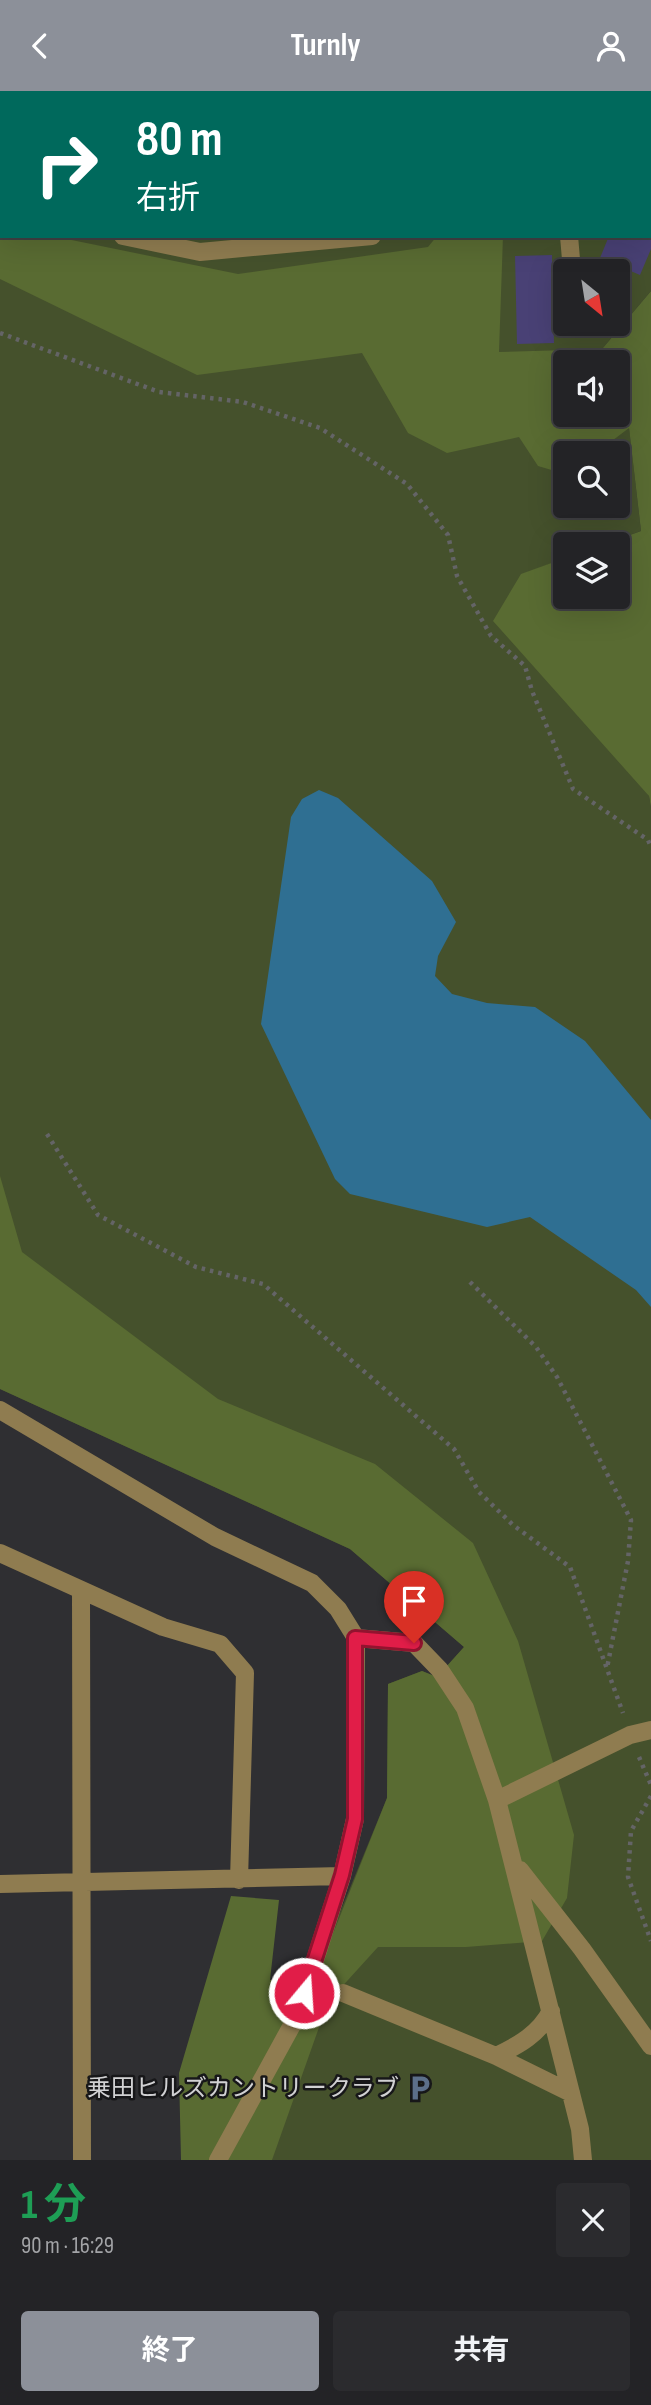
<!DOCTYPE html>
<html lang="ja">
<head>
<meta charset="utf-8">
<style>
	:root { --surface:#232326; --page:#2b2b2e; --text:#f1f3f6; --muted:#a3a4a7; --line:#404043; --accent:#8c9099 }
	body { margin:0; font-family:"Sofia Sans Condensed","Noto Sans JP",sans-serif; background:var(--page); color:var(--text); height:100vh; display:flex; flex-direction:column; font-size:26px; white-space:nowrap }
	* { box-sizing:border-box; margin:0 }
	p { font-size:23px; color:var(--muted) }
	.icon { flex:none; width:38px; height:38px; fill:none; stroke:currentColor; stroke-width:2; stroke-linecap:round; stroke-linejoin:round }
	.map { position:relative; height:2069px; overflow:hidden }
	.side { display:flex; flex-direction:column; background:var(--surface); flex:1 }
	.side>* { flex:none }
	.guide { position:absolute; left:0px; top:0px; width:651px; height:147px; box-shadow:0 7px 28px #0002,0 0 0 2px var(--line); background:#00695c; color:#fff; overflow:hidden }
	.needle { width:46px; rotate:150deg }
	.fabs { position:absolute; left:553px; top:168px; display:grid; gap:14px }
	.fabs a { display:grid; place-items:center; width:77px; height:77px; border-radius:7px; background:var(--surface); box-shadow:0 7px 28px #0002,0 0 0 2px var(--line); font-size:35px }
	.pin { position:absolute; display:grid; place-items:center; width:60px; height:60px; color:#fff; margin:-72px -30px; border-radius:50% 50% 50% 0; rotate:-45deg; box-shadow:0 0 7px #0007 }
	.pin .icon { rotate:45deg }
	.me { position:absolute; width:77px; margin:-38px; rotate:18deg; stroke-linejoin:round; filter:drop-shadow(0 0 5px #0008) }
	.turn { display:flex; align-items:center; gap:24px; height:147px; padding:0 21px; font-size:32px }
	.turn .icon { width:91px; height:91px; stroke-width:2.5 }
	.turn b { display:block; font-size:49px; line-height:60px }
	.round { display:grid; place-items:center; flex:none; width:74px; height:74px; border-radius:7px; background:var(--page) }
	.summary { display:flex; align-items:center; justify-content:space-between; height:119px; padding:0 21px }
	h1 { font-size:42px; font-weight:700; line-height:52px; color:#1e9e55 }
	.button { display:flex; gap:14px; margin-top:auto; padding:14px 21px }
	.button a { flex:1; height:80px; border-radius:7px; background:var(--accent); color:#fff; font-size:28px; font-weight:700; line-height:80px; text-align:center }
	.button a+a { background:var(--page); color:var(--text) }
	header { display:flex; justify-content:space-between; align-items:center; height:91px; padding:0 21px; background:var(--accent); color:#fff; font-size:32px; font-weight:700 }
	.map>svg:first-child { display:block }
</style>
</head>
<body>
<header><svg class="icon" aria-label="back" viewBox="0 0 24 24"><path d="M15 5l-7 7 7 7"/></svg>Turnly<svg class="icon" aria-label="person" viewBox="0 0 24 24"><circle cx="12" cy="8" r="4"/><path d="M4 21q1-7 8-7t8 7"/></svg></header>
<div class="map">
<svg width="651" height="2069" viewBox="0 0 651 2069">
	<rect width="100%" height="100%" fill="#2f2f32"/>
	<path fill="#45512c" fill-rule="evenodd" d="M0,0L16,2H2V145H649V2H361L651,0V200L602,258L606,271H565V324H618L629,336L641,440L605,453H565V467L521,484L649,705L651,717V2069H238L387,1707L388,1593L422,1580L437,1586L464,1556L350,1458L0,1298ZM565,180H618V233H565ZM565,362H618V415H565Z"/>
	<path fill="#596b32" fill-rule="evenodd" d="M0,124L2,145H52L238,183L428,156L437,145H503L499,261L602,258L651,200V717L649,705L493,530L521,483L565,467V506H618V453H605L641,440L629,337L596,362H565V383L538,375L519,346L447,362L408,342L362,262L197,284L0,188ZM618,271V324H565V271Z
		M0,1085L22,1161L218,1308L375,1373L473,1452L518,1550L574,1744L567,1807L542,1850L466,1856H378L328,1911L272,2069H181L179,1982L231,1805L279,1809L270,1889L315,1888L387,1707L388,1593L422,1580L437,1586L464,1556L350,1458L0,1298Z"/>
	<path fill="#2f6f92" d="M319,699L338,707L432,790L456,831L438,865L435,885L452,903L487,912L535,916L585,950L651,1029V1216L636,1199L530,1126L487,1136L350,1103L335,1088L261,933L291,726L302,708Z"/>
	<path fill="#494175" d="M609,145H651V158L640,184L600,167Z
		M552,164L554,252L517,253L515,165Z"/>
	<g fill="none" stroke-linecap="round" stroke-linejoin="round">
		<path stroke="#646466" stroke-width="4.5" stroke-dasharray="3.5 5" stroke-linecap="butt" d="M0,242L159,301L243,311L320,337L407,393L448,444L457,485L491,545L525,575L532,600L573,698L648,749L651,756
			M47,1043L98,1124L196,1176L263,1193L454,1358L479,1401L513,1434L570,1476L623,1622
			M470,1191L536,1256L557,1286L631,1429L628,1470L607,1577
			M639,1666L651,1694
			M651,1705L631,1740L628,1786L651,1850"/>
		<path stroke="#8f7c50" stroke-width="18" d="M556,0V2
			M462,2V0
			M0,113H2
			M123,145L200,161L372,145
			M569,145L572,180
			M0,1319L215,1446L312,1492L338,1518L356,1547L355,1728L342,1785L297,1925L218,2069
			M0,1462L163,1536L220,1553L245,1582L239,1789
			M81,1499L82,2069
			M356,1547L414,1552L440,1579L465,1617L497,1709L580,2038L583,2069
			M497,1709L630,1644L651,1639
			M520,1779L582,1858L651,1955
			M0,1793L342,1785
			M343,1902L496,1965L571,2002
			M496,1965C519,1954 539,1943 551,1920"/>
	</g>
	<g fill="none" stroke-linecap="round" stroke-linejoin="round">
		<g stroke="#92132f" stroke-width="18">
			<path id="route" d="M304,1902L342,1784L355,1728V1547L414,1552"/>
		</g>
		<use href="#route" stroke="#e11d48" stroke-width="12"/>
	</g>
	<defs>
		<g id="parking-bare" transform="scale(2.1)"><path d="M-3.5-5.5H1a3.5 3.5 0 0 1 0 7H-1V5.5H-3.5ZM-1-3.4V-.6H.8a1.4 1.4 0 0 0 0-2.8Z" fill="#5c6f8a" stroke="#171719" stroke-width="2.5" paint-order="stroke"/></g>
	</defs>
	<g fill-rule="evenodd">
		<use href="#parking-bare" x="420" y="1997"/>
	</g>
	<g text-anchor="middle" stroke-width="5" stroke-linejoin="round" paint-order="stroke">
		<g font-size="24" fill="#d1d1d3" stroke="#171719" text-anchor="end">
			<text x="399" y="2005">乗田ヒルズカントリークラブ</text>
		</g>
	</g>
</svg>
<div class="fabs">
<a><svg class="needle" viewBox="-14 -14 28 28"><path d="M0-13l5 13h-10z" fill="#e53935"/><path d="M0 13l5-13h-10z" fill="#a3a4a7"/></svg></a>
<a><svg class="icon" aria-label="sound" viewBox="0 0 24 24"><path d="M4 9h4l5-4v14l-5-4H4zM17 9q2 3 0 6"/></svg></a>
<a><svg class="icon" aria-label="search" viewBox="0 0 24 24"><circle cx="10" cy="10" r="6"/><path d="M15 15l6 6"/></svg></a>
<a><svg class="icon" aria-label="layers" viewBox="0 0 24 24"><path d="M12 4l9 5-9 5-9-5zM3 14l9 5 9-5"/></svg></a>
</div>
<div class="pin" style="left:414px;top:1552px;background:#d93025"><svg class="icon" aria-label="arrive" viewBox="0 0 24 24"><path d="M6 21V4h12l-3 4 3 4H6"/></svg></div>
<svg class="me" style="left:304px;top:1902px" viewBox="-20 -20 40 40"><circle r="17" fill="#e11d48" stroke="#fff" stroke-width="3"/><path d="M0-11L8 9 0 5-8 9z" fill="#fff"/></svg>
<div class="guide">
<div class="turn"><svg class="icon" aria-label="right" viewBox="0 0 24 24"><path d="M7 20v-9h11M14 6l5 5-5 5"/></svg><div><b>80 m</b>右折</div></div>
</div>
</div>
<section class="side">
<div class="summary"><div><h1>1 分</h1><p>90 m · 16:29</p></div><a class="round"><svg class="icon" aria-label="close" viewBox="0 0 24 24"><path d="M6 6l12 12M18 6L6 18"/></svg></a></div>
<div class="button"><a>終了</a><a>共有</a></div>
</section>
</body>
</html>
